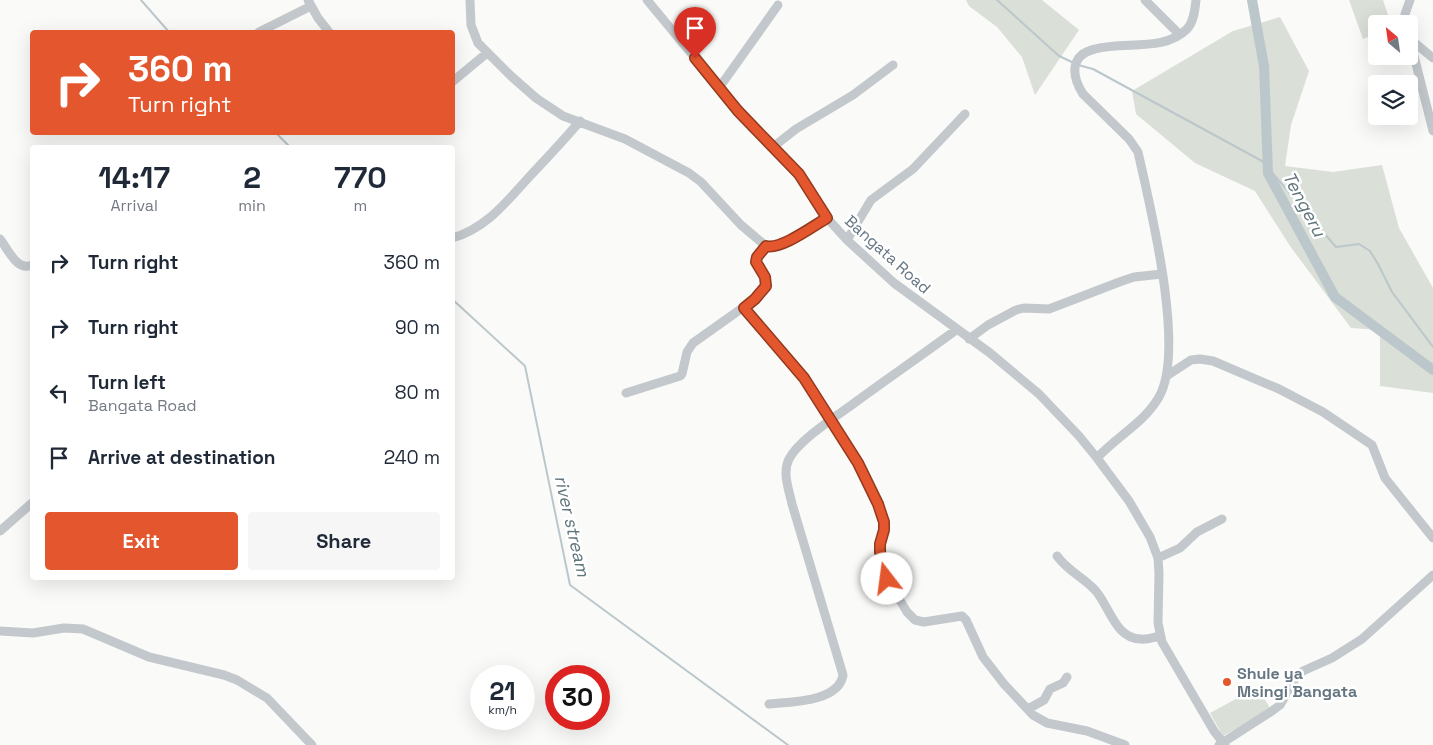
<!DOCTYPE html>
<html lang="en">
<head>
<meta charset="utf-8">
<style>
	:root { --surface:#fff; --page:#f6f6f7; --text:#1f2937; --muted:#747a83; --accent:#e4572e }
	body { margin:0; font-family:"Space Grotesk",sans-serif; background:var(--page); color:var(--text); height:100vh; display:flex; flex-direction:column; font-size:19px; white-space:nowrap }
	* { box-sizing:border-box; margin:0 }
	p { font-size:16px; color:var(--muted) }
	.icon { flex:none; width:28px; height:28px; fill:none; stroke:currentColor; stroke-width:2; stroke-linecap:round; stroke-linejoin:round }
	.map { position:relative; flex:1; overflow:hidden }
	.sheet { position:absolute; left:30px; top:145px; width:425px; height:435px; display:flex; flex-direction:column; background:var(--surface); border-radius:5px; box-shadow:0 5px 20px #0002 }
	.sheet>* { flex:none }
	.banner { position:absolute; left:30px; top:30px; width:425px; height:105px; border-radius:5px; box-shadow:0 5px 20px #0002; background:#e4572e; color:#fff; overflow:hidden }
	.needle { width:32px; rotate:331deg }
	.fabs { position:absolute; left:1368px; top:15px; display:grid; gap:10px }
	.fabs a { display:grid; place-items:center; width:50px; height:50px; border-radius:5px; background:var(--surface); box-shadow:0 5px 20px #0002; font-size:25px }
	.speed { position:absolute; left:470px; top:665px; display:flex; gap:10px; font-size:25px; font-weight:700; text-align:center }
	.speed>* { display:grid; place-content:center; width:65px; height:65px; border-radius:50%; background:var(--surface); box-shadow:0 5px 20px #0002; line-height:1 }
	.speed small { font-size:12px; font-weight:400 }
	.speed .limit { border:8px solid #d22; background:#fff; color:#111 }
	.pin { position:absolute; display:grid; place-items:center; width:42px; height:42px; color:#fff; margin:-51px -21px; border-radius:50% 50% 50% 0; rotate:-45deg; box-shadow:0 0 5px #0007 }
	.pin .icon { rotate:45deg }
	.me { position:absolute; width:55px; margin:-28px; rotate:345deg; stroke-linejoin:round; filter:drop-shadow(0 0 4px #0008) }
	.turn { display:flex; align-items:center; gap:18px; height:105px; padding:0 15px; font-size:22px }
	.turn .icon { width:65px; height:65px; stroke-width:2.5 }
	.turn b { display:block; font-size:35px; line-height:42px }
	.eta { display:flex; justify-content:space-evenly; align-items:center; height:85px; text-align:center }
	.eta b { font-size:30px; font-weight:800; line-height:35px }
	.primary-button { display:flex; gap:10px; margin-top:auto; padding:10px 15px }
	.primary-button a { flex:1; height:58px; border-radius:5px; background:var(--accent); color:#fff; font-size:20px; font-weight:800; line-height:58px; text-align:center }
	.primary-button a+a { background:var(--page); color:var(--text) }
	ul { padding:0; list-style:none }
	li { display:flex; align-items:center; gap:15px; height:65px; padding:0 15px }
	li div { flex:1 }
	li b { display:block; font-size:19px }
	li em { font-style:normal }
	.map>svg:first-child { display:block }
</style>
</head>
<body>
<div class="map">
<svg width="1433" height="745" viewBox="0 0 1433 745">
	<rect width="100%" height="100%" fill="#fafaf8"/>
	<path fill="#dadfd7" d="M966,0H1042L1079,30L1035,95L1022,57L997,27L969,6Z
		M1349,0H1383L1391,24H1376V34L1363,39Z
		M1280,17L1309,71L1291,125L1285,166L1333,172L1382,165L1399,228L1433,288V393L1380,386V330L1351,328L1290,246L1255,191L1195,163L1136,114L1132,91L1233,31Z
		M1258,687L1271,710L1223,736L1210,713Z"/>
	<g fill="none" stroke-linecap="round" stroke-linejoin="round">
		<path stroke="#bbc7cb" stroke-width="2" d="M141,0L169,32
			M997,0L1059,56L1074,63
			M1078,65L1093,69L1262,161L1336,247L1359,244L1370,251L1378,264L1392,292L1433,347
			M275,132L291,148
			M452,299L525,366L570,585L788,745"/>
		<path stroke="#bbc7cb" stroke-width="10" d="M1252,0L1264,66L1268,173L1335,297L1433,370"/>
		<path stroke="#c3c8cc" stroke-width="9" d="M308,0L318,18L329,32
			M470,0L471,25L478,43L511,76L536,98L563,116L625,139L689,173L701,182L741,225L766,246H776L783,244L827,218
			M647,0L729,99L799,174L827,218L847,240L894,283L990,353L1039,394L1079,436L1097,458L1129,501L1150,537L1158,558L1159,573L1158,623L1162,642L1214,731L1225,745
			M1145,0L1179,34
			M1407,24L1405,14L1410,0
			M259,32L311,6
			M1409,36L1433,131
			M1410,39L1433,58
			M452,82L487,53
			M719,88L778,5
			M773,147L796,129L853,95L893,65
			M452,238C486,229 508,200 530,176C547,158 564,140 580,121
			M0,239C8,249 17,272 32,265
			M847,240L871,200L913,169L965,114
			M744,308L804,378L858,463L878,504L884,522V530L880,544V552L887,579L907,612L915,620L924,622L962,616L966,620L983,657L1004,684L1033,715L1047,723L1087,731L1125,745
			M969,339L988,325L1016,310L1024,308L1049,309L1122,281L1134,277L1162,274
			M1168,375L1191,360L1200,359L1213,361L1279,389L1323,412L1372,445L1385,478L1433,538
			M626,393L680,376L682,374L687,352L693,343L755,299L766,286L765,277L756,262L757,257L766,246
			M1097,458C1117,436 1144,423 1159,397C1186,350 1150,206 1138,152L1129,139L1083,94C1071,75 1070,55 1095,49C1125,41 1164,52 1187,29C1194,22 1195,9 1196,0
			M0,531L32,503
			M1057,556C1069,572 1083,577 1095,590C1109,605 1115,639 1141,639C1147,640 1154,637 1160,636
			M1158,558L1180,548L1197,532L1222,519
			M0,631L33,633L64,628L83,629L149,657L224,675L237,680L267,698L312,745
			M769,704C790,702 839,702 843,675L792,504C789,490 782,473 789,459C799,440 835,417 853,404C887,379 922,355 956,330
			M1028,709L1044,700L1050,689L1063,683L1067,677
			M1219,745L1272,711L1280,705L1296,677L1303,671L1332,658L1362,639L1433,575"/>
	</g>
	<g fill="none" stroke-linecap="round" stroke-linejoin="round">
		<g stroke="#94391e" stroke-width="12">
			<path id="route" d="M695,58L738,111L799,174L827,218C813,226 781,250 766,246L757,257L756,262L765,277L766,286L755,299L744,308L804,378L858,463L878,504L884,522V530L880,544V552L887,579"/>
		</g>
		<use href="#route" stroke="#e4572e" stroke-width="9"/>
	</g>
	<circle fill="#e4572e" stroke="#fff" stroke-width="2" cx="1227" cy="682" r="5"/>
	<g text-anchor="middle" stroke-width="5" stroke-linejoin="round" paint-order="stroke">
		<g font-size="16" fill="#657683" stroke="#fff">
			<text transform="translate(888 254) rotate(42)" y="6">Bangata Road</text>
		</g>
		<g font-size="16" font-weight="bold" fill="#657683" stroke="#fff" text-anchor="start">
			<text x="1237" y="679">Shule ya<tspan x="1237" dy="18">Msingi Bangata</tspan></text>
		</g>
		<g font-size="18" font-style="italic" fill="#60757c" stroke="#fff">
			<text transform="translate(1304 204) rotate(62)" y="6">Tengeru</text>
			<text transform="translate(572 526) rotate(77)" y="6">river stream</text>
		</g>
	</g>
</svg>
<div class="fabs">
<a><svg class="needle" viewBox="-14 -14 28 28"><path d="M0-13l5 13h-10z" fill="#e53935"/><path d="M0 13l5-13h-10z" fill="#747a83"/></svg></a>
<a><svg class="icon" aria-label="layers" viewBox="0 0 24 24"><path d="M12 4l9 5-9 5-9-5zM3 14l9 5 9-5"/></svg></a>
</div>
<div class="speed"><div>21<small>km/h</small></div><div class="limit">30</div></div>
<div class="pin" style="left:695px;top:58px;background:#d93025"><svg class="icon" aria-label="arrive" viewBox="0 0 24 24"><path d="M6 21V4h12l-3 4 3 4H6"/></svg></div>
<svg class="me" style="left:887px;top:579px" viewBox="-20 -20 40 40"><circle r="19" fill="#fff"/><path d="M0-13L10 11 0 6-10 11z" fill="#e4572e"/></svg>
<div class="banner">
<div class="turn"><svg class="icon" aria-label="right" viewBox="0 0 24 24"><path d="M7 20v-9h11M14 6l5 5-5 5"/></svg><div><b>360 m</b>Turn right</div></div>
</div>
<section class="sheet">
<div class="eta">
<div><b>14:17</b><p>Arrival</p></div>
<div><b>2</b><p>min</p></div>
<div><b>770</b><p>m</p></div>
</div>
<ul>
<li><svg class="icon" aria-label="right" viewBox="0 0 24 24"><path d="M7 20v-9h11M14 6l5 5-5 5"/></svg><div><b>Turn right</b></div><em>360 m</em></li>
<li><svg class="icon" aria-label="right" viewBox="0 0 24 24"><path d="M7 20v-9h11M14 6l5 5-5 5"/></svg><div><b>Turn right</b></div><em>90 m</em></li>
<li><svg class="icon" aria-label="left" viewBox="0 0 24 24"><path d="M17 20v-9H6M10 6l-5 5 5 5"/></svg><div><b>Turn left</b><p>Bangata Road</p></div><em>80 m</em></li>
<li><svg class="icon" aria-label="arrive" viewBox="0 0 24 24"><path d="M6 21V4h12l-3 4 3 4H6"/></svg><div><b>Arrive at destination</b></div><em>240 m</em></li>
</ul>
<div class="primary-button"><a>Exit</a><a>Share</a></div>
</section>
</div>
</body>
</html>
